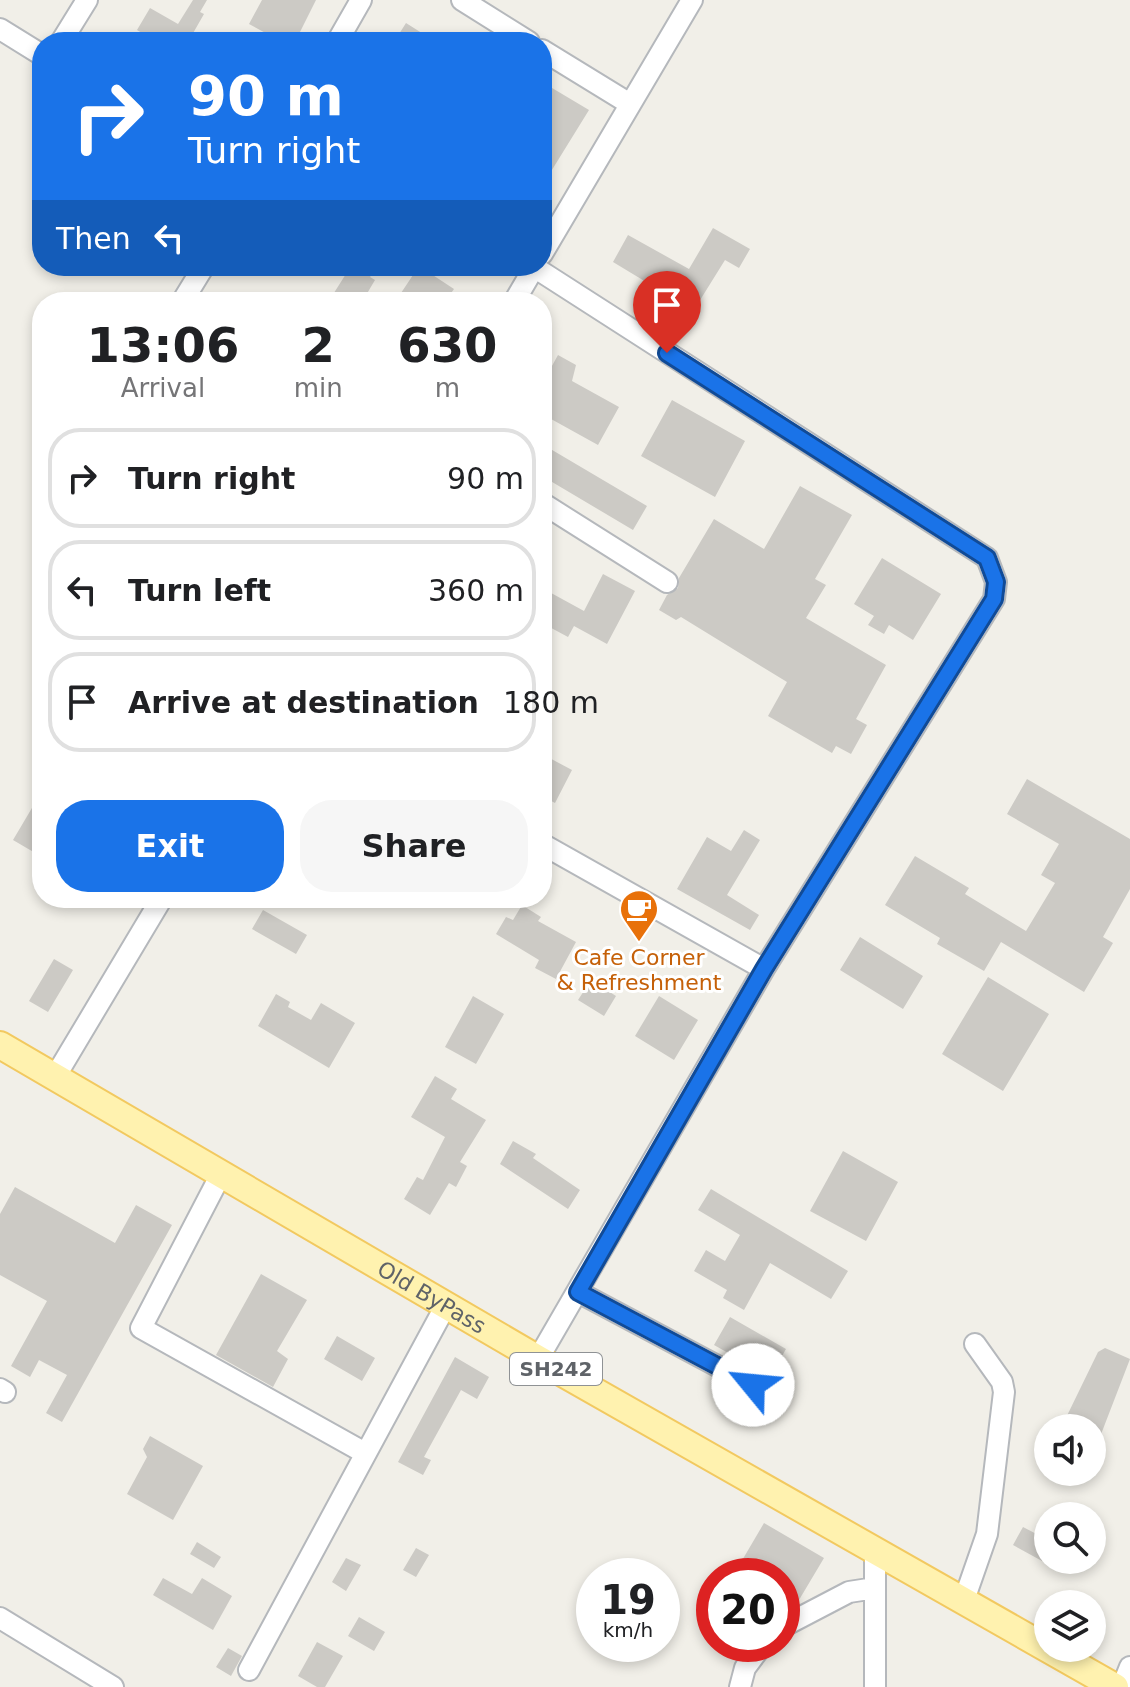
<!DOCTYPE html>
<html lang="en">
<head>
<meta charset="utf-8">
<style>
	:root { --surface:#fff; --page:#f6f6f6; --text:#202124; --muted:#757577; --line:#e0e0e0; --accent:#1a73e8 }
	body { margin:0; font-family:"DejaVu Sans",sans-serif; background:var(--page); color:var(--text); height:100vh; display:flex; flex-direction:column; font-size:30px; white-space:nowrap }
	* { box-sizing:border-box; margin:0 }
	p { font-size:26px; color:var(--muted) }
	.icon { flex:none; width:44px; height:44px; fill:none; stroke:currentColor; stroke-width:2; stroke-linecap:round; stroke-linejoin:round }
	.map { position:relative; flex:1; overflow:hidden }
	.details { position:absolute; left:32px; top:292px; width:520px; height:616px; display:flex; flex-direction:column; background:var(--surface); border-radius:32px; box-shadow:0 4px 12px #0003 }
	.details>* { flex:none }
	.banner { position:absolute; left:32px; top:32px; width:520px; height:244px; border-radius:32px; box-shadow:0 4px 12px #0003; background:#1a73e8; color:#fff; overflow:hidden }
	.fabs { position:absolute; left:1034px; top:1414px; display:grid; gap:16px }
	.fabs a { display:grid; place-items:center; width:72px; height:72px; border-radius:50%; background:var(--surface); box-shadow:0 4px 12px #0003; font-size:40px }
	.speed { position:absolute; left:576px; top:1558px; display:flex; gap:16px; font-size:40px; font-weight:700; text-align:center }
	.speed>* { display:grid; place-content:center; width:104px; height:104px; border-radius:50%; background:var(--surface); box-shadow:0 4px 12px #0003; line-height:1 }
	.speed small { font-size:20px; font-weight:400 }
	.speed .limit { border:12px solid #d22; background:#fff; color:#111 }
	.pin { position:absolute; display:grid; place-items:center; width:68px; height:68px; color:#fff; margin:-82px -34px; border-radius:50% 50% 50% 0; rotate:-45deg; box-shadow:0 0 8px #0007 }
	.pin .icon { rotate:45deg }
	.me { position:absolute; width:88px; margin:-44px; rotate:298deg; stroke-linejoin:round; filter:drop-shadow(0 0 6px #0008) }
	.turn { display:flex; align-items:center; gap:28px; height:168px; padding:0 24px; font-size:36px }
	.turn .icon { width:104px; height:104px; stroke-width:2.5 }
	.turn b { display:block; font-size:56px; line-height:68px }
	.then { display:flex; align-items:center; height:76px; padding:0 24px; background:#0003; gap:16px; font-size:30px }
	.eta { display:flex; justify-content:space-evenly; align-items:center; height:136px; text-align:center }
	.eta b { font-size:48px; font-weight:600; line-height:56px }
	.primary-button { display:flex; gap:16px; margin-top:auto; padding:16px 24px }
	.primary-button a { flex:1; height:92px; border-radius:32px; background:var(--accent); color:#fff; font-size:32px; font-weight:600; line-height:92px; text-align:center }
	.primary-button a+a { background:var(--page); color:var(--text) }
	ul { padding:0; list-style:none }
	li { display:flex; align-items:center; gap:24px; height:100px; margin:0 16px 12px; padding:0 8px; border:4px solid var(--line); border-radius:32px }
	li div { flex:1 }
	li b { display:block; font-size:30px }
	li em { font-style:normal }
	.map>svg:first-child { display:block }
</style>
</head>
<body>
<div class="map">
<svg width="1130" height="1687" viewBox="0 0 1130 1687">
	<rect width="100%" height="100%" fill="#f1efe8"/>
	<path fill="#cccac5" d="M193,0H207L200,12L204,14L188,42H157L137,30L150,8L178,24Z
		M262,0H316L295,42H282L249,24Z
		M406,23L436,42H394Z
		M542,82L589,110L542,186Z
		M713,228L750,249L739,268L725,260L697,305L659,282L656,288L613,262L628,235L689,269Z
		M351,266H378L370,277L375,280L362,302H342L332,296Z
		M419,266L454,289L445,302H395Z
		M558,355L576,365L572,381L619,407L598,445L542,414V384Z
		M672,400L745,441L715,497L641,456Z
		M542,444L647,506L633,530L542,476Z
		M800,486L852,515L815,579L826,585L806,618L886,665L856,719L867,725L851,754L836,746L832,753L768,716L787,682L681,617L676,620L659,610L667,595L678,588L679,578L714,519L764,549Z
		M882,558L941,594L913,640L889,625L884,634L868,625L874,616L854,604Z
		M603,574L635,591L607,644L574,626L568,637L542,623V588L584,611Z
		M542,754L572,770L555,803L542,796Z
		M1027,779L1130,839V889L1103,937L1113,943L1084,992L1001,942L984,971L937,944L940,938L885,905L915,856L969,888L965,894L1026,931L1055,883L1041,875L1059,844L1007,814Z
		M42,791V857L13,840Z
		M744,830L760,840L727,895L759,915L750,930L677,889L707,837L731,851Z
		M522,905L541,917L538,921L576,942L556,979L535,968L539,960L496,934L506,917L513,920Z
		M263,910L307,935L296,954L252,929Z
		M860,937L923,976L903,1009L840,970Z
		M54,959L73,970L48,1012L29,1001Z
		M988,977L1049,1014L1003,1091L942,1054Z
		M591,980L616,996L604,1016L578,1000Z
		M276,994L290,1002L288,1007L311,1020L321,1003L355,1023L329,1068L258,1026Z
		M473,996L504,1014L476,1064L445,1047Z
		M659,996L698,1020L674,1060L635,1036Z
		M435,1076L457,1089L451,1099L486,1120L460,1162L467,1166L456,1187L449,1183L430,1215L404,1199L417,1177L423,1180L445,1137L411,1117Z
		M513,1141L536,1154L533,1158L580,1190L568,1209L500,1164Z
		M843,1151L898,1182L866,1241L810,1211Z
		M15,1187L115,1243L136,1205L172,1225L62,1422L46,1413L67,1375L39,1360L30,1377L11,1366L47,1301L0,1275V1214Z
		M711,1189L848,1271L831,1299L770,1263L744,1310L723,1298L727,1290L694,1271L706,1250L725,1261L740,1235L698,1210Z
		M261,1274L307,1300L277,1351L288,1359L273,1387L216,1355Z
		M730,1317L786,1349L773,1372L756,1363L753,1367L714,1345Z
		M337,1336L375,1358L362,1381L324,1359Z
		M1105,1348L1130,1359L1093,1455L1092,1428H1061L1098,1352Z
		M455,1357L489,1377L477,1399L461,1390L424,1457L431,1460L423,1475L398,1462Z
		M150,1436L203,1466L173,1520L127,1494L147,1457L143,1449Z
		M764,1523L824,1558L796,1605L782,1596V1576H748L737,1569Z
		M1023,1527L1048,1540L1042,1561L1013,1545Z
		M197,1542L221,1557L214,1568L190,1554Z
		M416,1548L429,1555L416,1577L403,1570Z
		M346,1558L361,1565L346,1591L332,1582Z
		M163,1578L192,1594L202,1578L232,1596L213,1630L153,1595Z
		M359,1617L385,1632L374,1651L348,1636Z
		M317,1642L343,1656L325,1687H317L298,1676Z
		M228,1648L242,1656L231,1676L216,1667Z"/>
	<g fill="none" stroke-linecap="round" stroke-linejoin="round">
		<g stroke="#b5b8bc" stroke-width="24">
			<path id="minor" d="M462,0L529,42
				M0,29L42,55
				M61,42L87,0
				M337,42L361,0
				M542,50L630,104
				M542,254L692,0
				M534,267L987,558L996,582L994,599L764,969L538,1359
				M182,302L204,266
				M514,302L535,266
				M542,503L667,582
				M542,844L764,969
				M55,1077L162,898
				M220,1176L141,1328L365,1453
				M578,1292L753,1385
				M0,1389L5,1392
				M875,1551V1687
				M964,1600L987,1534L1004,1392L1002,1382L975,1344
				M0,1618L113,1687
				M782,1627L849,1592L875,1588
				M249,1670L446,1305
				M740,1687L745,1668L763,1644
				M1122,1687L1130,1667"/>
		</g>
		<g stroke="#f2c960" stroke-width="30">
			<g id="major">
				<path id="s1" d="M0,1045L538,1359L1115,1687"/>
			</g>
		</g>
		<use href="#minor" stroke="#fff" stroke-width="20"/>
		<use href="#major" stroke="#fff2af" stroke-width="26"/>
	</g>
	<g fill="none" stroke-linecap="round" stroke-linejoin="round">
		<g stroke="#114b97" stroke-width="20">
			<path id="route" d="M667,353L987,558L996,582L994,599L764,969L578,1292L753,1385"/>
		</g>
		<use href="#route" stroke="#1a73e8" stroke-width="14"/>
	</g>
	<defs>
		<g id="cafe-pin" transform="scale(2)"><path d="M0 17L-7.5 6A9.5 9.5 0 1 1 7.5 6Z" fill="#e8710a" stroke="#fff"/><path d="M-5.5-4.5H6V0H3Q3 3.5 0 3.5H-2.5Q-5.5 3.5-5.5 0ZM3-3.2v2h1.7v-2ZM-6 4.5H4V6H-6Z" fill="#fff"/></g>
	</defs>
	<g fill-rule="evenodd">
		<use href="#cafe-pin" x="639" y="909"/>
	</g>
	<g text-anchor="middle" stroke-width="6" stroke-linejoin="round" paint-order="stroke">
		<rect fill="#fff" stroke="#8f9295" stroke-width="2" x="510" y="1353" width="92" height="32" rx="6"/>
		<g font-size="20" font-weight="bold" fill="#5f6368">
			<text x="556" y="1376">SH242</text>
		</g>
		<g font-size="22" fill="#c56008" stroke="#fff">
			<text x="639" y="965">Cafe Corner<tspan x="639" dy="25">&amp; Refreshment</tspan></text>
		</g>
		<g font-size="22" fill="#5f6368" stroke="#fff">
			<text dy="8" stroke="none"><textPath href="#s1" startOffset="500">Old ByPass</textPath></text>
		</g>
	</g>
</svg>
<div class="fabs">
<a><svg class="icon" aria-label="sound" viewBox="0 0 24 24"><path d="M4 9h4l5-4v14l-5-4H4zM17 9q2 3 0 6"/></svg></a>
<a><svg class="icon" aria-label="search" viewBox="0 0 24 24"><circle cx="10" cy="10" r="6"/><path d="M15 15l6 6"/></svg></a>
<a><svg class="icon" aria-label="layers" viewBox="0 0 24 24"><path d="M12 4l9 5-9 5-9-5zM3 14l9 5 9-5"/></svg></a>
</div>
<div class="speed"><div>19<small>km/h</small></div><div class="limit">20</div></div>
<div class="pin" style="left:667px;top:353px;background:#d93025"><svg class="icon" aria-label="arrive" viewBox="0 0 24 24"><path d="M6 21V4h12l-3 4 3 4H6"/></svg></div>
<svg class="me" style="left:753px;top:1385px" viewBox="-20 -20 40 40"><circle r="19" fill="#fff"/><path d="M0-13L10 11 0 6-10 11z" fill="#1a73e8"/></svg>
<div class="banner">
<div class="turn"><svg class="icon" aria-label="right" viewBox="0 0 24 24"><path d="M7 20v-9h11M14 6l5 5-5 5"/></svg><div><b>90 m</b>Turn right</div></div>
<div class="then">Then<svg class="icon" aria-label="left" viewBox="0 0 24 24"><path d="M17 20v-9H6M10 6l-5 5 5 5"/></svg></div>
</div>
<section class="details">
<div class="eta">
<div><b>13:06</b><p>Arrival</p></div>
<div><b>2</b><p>min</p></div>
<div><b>630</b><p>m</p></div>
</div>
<ul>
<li><svg class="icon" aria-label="right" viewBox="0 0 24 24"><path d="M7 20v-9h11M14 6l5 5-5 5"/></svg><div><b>Turn right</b></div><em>90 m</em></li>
<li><svg class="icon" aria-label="left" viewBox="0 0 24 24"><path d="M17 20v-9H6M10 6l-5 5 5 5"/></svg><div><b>Turn left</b></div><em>360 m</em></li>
<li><svg class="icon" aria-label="arrive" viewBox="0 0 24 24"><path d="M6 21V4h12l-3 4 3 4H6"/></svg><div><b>Arrive at destination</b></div><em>180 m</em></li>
</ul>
<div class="primary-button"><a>Exit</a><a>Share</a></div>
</section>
</div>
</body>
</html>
